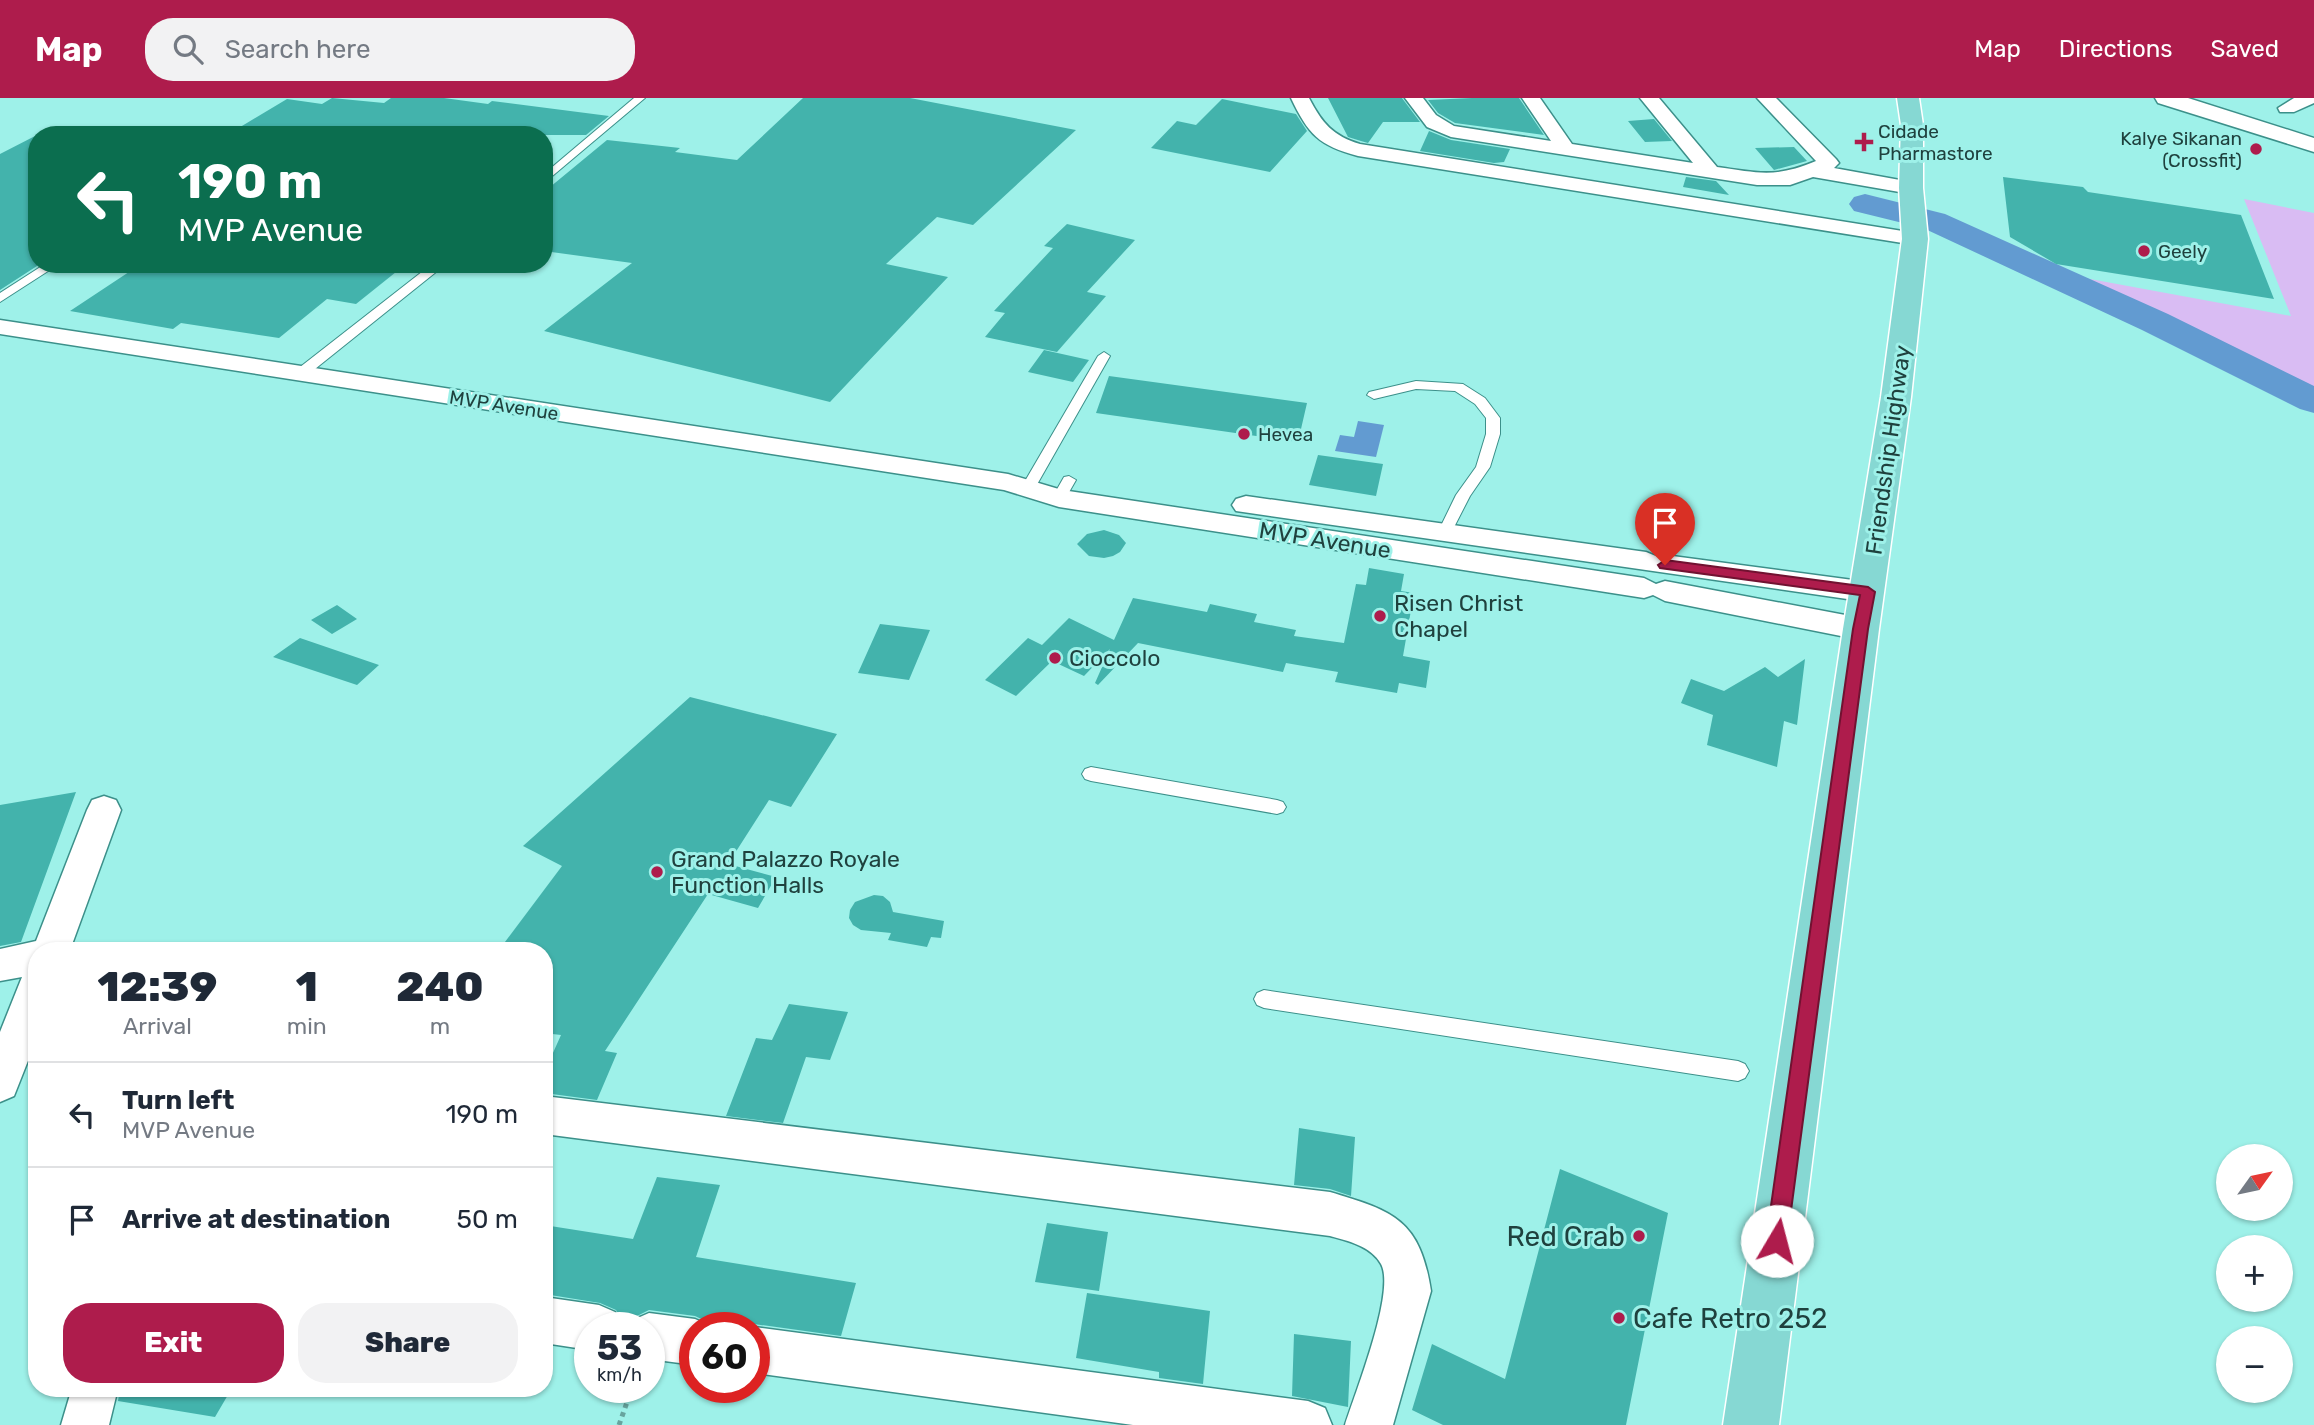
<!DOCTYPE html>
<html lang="en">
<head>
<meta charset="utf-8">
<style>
	:root { --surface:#fff; --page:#f2f2f3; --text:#1f2937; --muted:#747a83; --line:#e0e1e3; --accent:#ae1c4c }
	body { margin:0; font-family:Rubik,sans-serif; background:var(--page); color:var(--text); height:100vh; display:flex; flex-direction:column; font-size:26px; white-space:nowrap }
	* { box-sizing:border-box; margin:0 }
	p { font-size:23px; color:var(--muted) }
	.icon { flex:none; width:38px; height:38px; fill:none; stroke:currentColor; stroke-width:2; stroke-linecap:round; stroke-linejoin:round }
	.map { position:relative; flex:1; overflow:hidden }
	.panel { position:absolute; left:28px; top:844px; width:525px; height:455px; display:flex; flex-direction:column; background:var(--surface); border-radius:28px; box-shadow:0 2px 5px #0004 }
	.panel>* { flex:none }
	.guide { position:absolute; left:28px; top:28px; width:525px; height:147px; border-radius:28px; box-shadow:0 2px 5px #0004; background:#0b6e4f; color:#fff; overflow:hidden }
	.needle { width:46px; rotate:57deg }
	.tools { position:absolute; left:2216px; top:1046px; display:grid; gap:14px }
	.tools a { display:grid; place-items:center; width:77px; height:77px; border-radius:50%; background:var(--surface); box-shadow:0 2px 5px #0004; font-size:35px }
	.speed { position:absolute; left:574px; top:1214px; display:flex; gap:14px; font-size:35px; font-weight:700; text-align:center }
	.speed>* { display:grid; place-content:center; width:91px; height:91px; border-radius:50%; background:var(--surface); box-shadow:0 2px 5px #0004; line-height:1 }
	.speed small { font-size:18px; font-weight:400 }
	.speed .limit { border:10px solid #d22; background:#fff; color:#111 }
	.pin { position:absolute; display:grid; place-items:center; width:60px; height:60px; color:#fff; margin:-72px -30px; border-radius:50% 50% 50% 0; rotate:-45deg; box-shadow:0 0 7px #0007 }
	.pin .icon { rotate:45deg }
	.me { position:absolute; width:77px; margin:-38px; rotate:8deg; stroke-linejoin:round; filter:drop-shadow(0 0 5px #0008) }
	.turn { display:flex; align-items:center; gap:24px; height:147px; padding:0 35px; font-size:32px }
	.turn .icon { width:91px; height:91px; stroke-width:2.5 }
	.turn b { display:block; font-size:49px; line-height:60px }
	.eta { display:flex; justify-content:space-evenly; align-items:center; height:119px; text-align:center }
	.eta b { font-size:42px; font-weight:800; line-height:49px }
	.cta { display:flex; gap:14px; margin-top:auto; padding:14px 35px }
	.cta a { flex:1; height:80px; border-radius:28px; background:var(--accent); color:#fff; font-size:28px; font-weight:800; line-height:80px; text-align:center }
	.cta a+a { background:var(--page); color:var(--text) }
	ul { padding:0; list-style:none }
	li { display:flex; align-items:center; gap:21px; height:105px; padding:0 35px; border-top:2px solid var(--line) }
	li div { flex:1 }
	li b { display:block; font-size:26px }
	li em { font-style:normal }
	header { display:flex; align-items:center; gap:42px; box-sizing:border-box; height:98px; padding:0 35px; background:var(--accent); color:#fff }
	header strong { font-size:33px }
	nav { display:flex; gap:38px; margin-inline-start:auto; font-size:24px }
	.search { width:490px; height:63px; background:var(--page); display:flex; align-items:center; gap:18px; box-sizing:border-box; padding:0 24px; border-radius:28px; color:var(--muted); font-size:26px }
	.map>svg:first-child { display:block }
</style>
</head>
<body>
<header>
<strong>Map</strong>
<div class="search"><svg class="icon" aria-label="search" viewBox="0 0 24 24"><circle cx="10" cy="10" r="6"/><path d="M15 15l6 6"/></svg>Search here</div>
<nav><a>Map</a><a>Directions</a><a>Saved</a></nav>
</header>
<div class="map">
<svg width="2314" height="1327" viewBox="0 0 2314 1327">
	<rect width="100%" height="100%" fill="#9ef1e9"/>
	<path fill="#d9bcf3" d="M2244,101L2314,115V296L2052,174L2291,218Z"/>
	<path fill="#629bd1" d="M1358,323L1384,327L1376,359L1335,353L1340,337L1354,339Z"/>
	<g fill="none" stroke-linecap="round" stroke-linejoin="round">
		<path fill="#629bd1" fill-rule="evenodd" d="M1865,96L1945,116L2168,216L2314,288V315L2300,311L2142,232L1923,130L1854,113L1849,106L1854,99Z"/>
	</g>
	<path fill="#43b3ac" d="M332,0L384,5L391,0H444L488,6L492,3L609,18L586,37H489L450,31L442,37H227L287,1L322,6Z
		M803,0H910L1076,32L973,127L937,119L886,166L948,179L830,304L544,233L632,165L544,153V94L607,42L680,50L675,54L737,62Z
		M1328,0H1402L1420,24H1383L1368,45L1361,43L1348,39Z
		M1472,0H1519L1544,37L1455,25L1438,15L1428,2Z
		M1222,1L1296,16L1307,33L1270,74L1151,50L1177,23L1196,27Z
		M1654,21L1672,43L1645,44L1628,23Z
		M1429,33L1451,42L1510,51L1504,64L1494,65L1420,53Z
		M37,37V168L0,192V56Z
		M1794,49L1807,63L1774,72L1755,50Z
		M1686,79L1716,83L1729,97L1683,89Z
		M2003,79L2083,89L2088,94L2241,117L2274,201L2056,166L2010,139Z
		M1067,126L1135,142L1087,194L1106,198L1057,254L985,239L1005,215L994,213L1053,150L1044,148Z
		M141,166H406L356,206L327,201L279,240L181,225L173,231L70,213Z
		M1044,252L1089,262L1073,284L1028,274Z
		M1109,278L1307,305L1298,344L1096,315Z
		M1318,357L1383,366L1376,398L1309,387Z
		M1104,432L1119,437L1126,445L1120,454L1113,458L1104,460L1089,458L1077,446L1087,436Z
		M1369,470L1404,476L1401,493L1414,495L1403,558L1430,563L1426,590L1399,585L1397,595L1335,584L1338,574L1286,565L1283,574L1138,545L1098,587L1095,585L1110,551L1084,578L1052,563L1016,598L985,582L1028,540L1042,547L1069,520L1114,542L1133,500L1207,514L1210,506L1257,516L1254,524L1296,532L1294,538L1344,545L1356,486L1366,487Z
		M337,507L357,521L332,536L311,522Z
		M880,526L930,532L909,582L858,575Z
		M300,540L379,567L357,587L273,559Z
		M1805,561L1797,627L1784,623L1777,669L1707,647L1713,617L1681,605L1691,581L1724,593L1765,569L1778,579Z
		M690,599L837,636L791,709L769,702L728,766L776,779L758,810L708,796L605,953L617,955L597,1002L544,995V975L561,937L544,935V852H499L562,768L523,748Z
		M76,694L21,844L0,848V707Z
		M874,797L883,798L890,804L893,814L944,823L941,840L931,839L927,849L888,842L891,835L861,832L853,827L849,820L850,812L855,804Z
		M789,906L848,914L830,962L806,959L783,1025L726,1018L756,940L772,942Z
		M1299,1030L1355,1039L1351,1098L1330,1091L1294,1087Z
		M1560,1071L1668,1115L1626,1327H1443L1412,1312L1432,1246L1505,1281Z
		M657,1079L720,1087L696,1159L856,1185L841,1238L754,1226L748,1230H715L712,1226L695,1218L649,1212L631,1221L620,1219L616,1212L600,1205L544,1196V1127L633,1141Z
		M1047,1125L1108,1134L1099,1193L1035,1184Z
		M1087,1195L1210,1213L1203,1286L1159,1280V1274L1076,1260Z
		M1294,1236L1351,1243L1348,1309L1292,1298Z
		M120,1290H232L215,1319L118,1303Z"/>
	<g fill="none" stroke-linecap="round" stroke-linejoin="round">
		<g stroke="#3c908a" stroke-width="2">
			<path id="service" d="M634,0H645L544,85V76Z
				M45,166H59L0,204V195Z
				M432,166H446L305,279H295V273Z
				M1104,254L1110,258L1035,390L1033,393H1023L1021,390L1098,258Z
				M1416,283L1463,286L1485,300L1500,320V336L1490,369L1470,398L1449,439L1444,441L1437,436L1456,397L1476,369L1486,336V320L1475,306L1455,293L1416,291L1374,301L1367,297L1369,294Z
				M1069,378L1076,382L1064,403H1054L1052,400L1064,379Z
				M1091,669L1277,702L1283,704L1286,709L1283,714L1277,716L1091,683L1085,681L1082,676L1085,671Z
				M1264,892L1738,963L1745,966L1749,973L1745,980L1738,983L1264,910L1257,907L1254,901L1257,895Z"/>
		</g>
		<g stroke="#3c908a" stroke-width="3">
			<path id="minor" d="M1291,0H1309C1322,25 1333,38 1360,46L1915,135L1923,136L1926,141L1923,146L1915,147L1358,58C1319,48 1308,36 1291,0Z
				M1405,0H1423L1436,17L1454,28L1551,43L1522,0H1540L1572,46L1693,65L1640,0H1659L1717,69C1760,75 1775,80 1816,63L1757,0H1776L1836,61L1839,65L1834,70L1911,84L1918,86L1921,90L1918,94L1911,96L1813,79L1790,87H1757L1451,39L1427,29Z
				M2294,0H2314V5L2294,14H2280L2278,10Z
				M0,222L1008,376L1062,392L1644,480L1656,486L1665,483L1861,520L1872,524L1876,531L1872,538L1861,542L1665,503L1653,497L1644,500L1059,409L1004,392L0,236Z
				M1246,398L1646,454L1658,459L1665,457L1868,484L1878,487L1883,494L1878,501L1868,504L1236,413L1232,407L1236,401Z
				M104,698L116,702L121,712L70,852H37V940L14,998L0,1004V934L22,879L0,883V851L36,843L87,712L92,702Z
				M544,998L1330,1094C1394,1113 1420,1122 1431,1193L1393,1327H1345C1355,1295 1396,1193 1381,1166C1371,1148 1348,1143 1330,1138L544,1036Z
				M544,1199L599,1207L615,1214L622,1230H590V1252L544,1245Z
				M649,1215L695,1221L711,1228L712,1230H695V1267L649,1261V1230H629L633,1222Z
				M754,1229L1308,1303L1325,1310L1332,1327H1133L754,1275V1230H751Z
				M72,1290H118L109,1327H61Z"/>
		</g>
		<g stroke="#3c908a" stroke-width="3">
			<path id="secondary" d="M2155,0H2188L2314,40V54L2158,5Z"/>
		</g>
		<g stroke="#fff" stroke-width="3">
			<path id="primary" d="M1897,0H1919L1923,27V90L1928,141L1911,299L1879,531L1779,1327H1723L1843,531L1881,299L1902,141L1899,90L1901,27Z"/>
		</g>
		<path stroke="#67a49e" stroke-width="5" stroke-dasharray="4.5 4.5" stroke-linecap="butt" d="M619,1327L632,1290"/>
		<use href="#service" fill="#fff" fill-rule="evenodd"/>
		<use href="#minor" fill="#fff" fill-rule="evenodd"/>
		<use href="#secondary" fill="#fff" fill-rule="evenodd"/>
		<use href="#primary" fill="#86d8d3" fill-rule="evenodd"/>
	</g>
	<path fill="#ae1c4c" stroke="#711231" stroke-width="2" d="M1665,462L1868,489L1875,494L1868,531L1787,1143L1784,1151L1777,1154L1770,1151L1766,1143L1853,531L1860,497L1660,470L1658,467Z"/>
	<g fill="#ae1c4c" stroke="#9ef1e9" stroke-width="2.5">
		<path d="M1860.5 33.5h7v7h7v7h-7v7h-7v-7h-7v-7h7z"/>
		<circle cx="2256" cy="51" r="7"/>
		<circle cx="2144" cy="153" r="7"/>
		<circle cx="1244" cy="336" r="7"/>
		<circle cx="1380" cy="518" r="7"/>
		<circle cx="1055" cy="560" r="7"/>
		<circle cx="657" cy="774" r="7"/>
		<circle cx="1639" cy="1138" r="7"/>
		<circle cx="1619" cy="1220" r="7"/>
	</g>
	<g text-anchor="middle" stroke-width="6" stroke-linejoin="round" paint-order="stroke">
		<g font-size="19" fill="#1f413e" stroke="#9ef1e9" text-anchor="start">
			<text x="1878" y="40">Cidade<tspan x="1878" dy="22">Pharmastore</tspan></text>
			<text x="2242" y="47" text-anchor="end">Kalye Sikanan<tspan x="2242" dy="22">(Crossfit)</tspan></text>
			<text x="2158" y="160">Geely</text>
			<text x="1258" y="343">Hevea</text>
		</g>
		<g font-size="19" fill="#1f413e" stroke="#9ef1e9">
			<text transform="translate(504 307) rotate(9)" y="7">MVP Avenue</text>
		</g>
		<g font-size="23" fill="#1f413e" stroke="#9ef1e9">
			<text transform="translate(1888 352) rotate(-82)" y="8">Friendship Highway</text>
			<text transform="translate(1325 442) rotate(9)" y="8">MVP Avenue</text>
		</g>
		<g font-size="23" fill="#1f413e" stroke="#9ef1e9" text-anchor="start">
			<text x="1394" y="513">Risen Christ<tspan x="1394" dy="26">Chapel</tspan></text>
			<text x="1069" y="568">Cioccolo</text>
			<text x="671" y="769">Grand Palazzo Royale<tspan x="671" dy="26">Function Halls</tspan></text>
		</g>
		<g font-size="28" fill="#1f413e" stroke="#9ef1e9" text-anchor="end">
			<text x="1625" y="1148">Red Crab</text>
			<text x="1633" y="1230" text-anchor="start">Cafe Retro 252</text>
		</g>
	</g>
</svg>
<div class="tools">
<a><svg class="needle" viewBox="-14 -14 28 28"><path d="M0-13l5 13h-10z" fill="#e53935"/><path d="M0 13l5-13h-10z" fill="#747a83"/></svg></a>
<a>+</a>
<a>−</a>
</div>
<div class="speed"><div>53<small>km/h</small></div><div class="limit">60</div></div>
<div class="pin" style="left:1665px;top:467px;background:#d93025"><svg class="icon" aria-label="arrive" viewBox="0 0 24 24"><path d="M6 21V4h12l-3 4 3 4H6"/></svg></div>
<svg class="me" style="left:1777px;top:1143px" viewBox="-20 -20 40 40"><circle r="19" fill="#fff"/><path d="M0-13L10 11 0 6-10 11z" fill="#ae1c4c"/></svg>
<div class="guide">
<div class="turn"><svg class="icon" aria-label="left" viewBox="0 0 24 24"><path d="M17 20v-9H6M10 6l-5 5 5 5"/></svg><div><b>190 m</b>MVP Avenue</div></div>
</div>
<section class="panel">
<div class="eta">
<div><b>12:39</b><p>Arrival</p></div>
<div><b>1</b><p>min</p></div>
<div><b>240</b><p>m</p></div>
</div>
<ul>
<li><svg class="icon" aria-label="left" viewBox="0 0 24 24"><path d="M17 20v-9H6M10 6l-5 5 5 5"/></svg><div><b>Turn left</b><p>MVP Avenue</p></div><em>190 m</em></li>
<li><svg class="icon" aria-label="arrive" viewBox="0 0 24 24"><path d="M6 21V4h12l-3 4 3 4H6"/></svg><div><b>Arrive at destination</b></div><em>50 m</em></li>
</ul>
<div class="cta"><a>Exit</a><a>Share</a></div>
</section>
</div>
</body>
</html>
